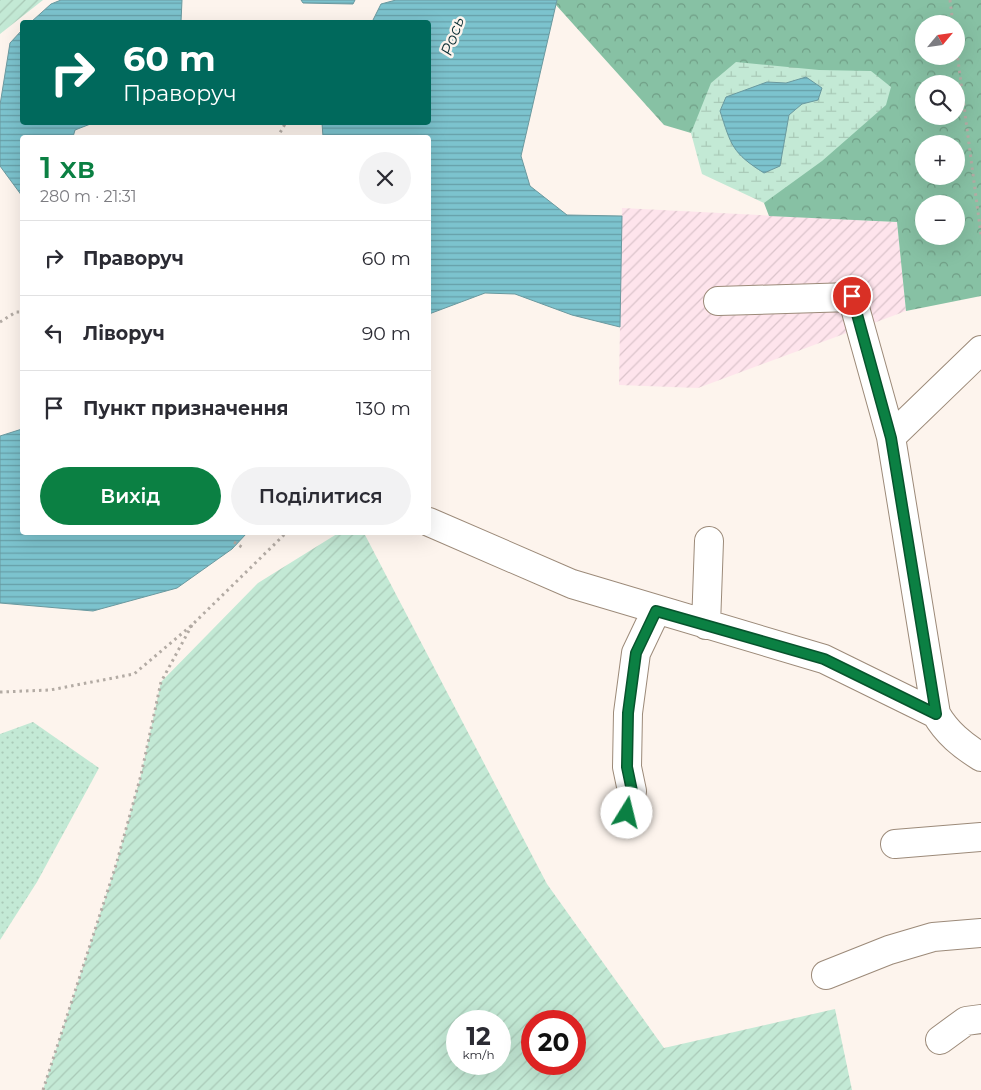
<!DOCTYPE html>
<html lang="uk">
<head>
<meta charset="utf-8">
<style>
	:root { --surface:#fff; --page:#f2f2f3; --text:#2b2b33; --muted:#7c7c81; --line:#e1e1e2; --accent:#0b8043 }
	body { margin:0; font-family:Montserrat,sans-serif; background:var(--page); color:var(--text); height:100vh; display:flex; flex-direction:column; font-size:19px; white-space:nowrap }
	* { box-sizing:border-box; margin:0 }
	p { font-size:16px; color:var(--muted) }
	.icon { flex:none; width:28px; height:28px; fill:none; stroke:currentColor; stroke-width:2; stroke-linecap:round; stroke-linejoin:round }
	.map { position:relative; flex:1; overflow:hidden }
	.panel { position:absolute; left:20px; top:135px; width:411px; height:400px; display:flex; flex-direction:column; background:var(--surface); border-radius:5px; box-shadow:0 5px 20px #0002 }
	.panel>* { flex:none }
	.top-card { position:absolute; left:20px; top:20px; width:411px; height:105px; border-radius:5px; box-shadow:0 5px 20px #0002; background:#00695c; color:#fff; overflow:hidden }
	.needle { width:32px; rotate:61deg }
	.buttons { position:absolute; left:915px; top:15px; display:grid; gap:10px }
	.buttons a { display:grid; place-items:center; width:50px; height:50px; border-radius:50%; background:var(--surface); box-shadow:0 5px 20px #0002; font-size:25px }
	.speed { position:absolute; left:446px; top:1010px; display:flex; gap:10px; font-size:25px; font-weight:700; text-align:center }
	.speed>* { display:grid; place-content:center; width:65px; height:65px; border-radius:50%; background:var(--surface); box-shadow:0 5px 20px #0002; line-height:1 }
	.speed small { font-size:12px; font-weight:400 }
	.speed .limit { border:8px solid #d22; background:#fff; color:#111 }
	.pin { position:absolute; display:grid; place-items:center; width:42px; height:42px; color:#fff; margin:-21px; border:2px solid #fff; border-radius:50%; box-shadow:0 1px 5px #0007 }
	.me { position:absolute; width:55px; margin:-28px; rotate:9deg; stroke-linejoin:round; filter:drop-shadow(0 0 4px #0008) }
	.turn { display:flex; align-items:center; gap:18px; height:105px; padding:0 20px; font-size:22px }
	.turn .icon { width:65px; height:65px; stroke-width:2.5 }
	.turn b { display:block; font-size:35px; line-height:42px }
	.round { display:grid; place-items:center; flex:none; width:52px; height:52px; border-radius:26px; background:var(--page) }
	.overview { display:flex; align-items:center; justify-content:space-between; height:85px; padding:0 20px }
	h1 { font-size:30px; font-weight:600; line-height:38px; color:var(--accent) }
	.action { display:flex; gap:10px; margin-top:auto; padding:10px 20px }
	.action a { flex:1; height:58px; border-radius:30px; background:var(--accent); color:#fff; font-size:20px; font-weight:600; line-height:58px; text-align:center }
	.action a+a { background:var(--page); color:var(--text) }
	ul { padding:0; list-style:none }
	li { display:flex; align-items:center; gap:15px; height:75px; padding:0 20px; border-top:1px solid var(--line) }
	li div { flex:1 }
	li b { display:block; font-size:19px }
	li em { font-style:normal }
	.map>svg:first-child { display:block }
</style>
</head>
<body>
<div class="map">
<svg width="981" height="1090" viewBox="0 0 981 1090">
	<defs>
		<pattern id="industrial-furrows" width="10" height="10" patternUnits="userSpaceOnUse" patternTransform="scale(1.25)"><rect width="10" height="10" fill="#fee4ec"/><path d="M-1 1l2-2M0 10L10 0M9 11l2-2" fill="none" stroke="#dbc4cb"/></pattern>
		<pattern id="grass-dots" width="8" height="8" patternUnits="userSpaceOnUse" patternTransform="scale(1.25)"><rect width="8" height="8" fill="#c3e9d5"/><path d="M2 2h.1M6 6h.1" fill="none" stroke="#a9c9b7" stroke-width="1.8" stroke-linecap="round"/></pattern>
		<pattern id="forest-crowns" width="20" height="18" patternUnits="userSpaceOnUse" patternTransform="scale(1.25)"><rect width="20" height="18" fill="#87c1a4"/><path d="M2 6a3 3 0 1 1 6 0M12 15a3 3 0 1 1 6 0" fill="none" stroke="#709e86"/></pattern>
		<pattern id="wetland-marsh" width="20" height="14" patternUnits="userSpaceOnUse" patternTransform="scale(1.25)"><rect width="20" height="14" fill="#c3e9d5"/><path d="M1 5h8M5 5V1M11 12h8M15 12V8" fill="none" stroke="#a9c9b7"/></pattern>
		<pattern id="garden-furrows" width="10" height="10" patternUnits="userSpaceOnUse" patternTransform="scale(1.25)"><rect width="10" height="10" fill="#c3e9d5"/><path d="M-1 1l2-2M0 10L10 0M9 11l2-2" fill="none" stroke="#a9c9b7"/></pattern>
		<pattern id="water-rules" width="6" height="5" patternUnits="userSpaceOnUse" patternTransform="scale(1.25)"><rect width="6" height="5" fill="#7cc3ce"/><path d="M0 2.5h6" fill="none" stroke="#679fa8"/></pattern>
	</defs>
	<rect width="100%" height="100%" fill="#fdf4ed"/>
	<path fill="url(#industrial-furrows)" d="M622,208L897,222L906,311L698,388L619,385Z"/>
	<path fill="url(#grass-dots)" d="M33,722L99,768L37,882L0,940V734Z"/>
	<path fill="url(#forest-crowns)" fill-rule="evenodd" d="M557,0H981V296L906,311L897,222L769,216L764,203V173L720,111L691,133L664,125L556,5ZM924,24H956V56H924ZM924,84H956V116H924ZM924,144H956V176H924ZM924,204H956V236H924Z"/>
	<path fill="url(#wetland-marsh)" d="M736,62L819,70L871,71L891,87L886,105L822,161L764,203L702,174L691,133L711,83Z"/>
	<path fill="url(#garden-furrows)" fill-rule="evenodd" d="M0,0H43L0,34Z
		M340,532L364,533L547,884L664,1048L835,1009L852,1090H43L116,865L141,775L161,682L258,583ZM458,1021H500V1064H458ZM532,1021H575V1064H532Z"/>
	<path fill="url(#water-rules)" stroke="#6a999f" d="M61,0H182L181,22H31L51,4Z
		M301,0H355L353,4L303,3Z
		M396,0H557L521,156L530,186L567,215L622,216L620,327L572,315L515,294L485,293L429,314V138L323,137L322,123L429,122V22H372L381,4Z
		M22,30V122L93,123L75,130L73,137L22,138V196L0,166V105L10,43Z
		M806,77L822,88L818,100L802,104L789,115L780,166L764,173C732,153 731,145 720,111L726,97L767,82L786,83Z
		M22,429V532L247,533L232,549L177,588L93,611L0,603V436Z"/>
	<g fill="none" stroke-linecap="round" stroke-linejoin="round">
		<g stroke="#9c8a79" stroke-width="30">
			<path id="minor" d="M718,301L852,297L891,437L936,714
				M891,437L981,350
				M429,522L572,584L824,659L936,714C947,733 962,745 981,757
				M706,625L709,541
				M627,813L632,791L627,767L628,713L636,653L656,611
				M895,844L981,837
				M826,975L889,950L933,937L981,933
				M940,1040L966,1021L981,1019"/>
		</g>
		<path stroke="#b3aba4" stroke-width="3" stroke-dasharray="2.5 4" stroke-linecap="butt" d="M950,0L953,24
			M956,45L981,235
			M277,138L285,124
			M0,322L16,312H22
			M234,542L243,548
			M0,692L50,690L134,674L192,625L287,532
			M43,1090L116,865L141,775L161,682L192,625"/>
		<use href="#minor" stroke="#fff" stroke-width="28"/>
	</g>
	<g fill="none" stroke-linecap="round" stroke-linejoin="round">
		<g stroke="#07532c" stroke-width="12">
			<path id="route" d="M627,813L632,791L627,767L628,713L636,653L656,611L824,659L936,714L891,438L852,296"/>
		</g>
		<use href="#route" stroke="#0b8043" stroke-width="9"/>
	</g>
	<g text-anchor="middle" stroke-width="5" stroke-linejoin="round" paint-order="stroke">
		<g font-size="16" font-style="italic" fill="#0b2f35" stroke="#fdf4ed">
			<text transform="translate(452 36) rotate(-70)" y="6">Рось</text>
		</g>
	</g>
</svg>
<div class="buttons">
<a><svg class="needle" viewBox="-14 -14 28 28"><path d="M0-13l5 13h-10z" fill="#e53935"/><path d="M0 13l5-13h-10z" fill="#7c7c81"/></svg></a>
<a><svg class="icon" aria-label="search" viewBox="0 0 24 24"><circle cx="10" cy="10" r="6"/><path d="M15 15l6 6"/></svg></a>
<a>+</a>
<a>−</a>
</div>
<div class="speed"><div>12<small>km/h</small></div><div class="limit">20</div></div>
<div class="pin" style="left:852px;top:296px;background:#d93025"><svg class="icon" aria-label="arrive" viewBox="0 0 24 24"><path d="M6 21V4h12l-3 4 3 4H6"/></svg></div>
<svg class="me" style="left:627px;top:813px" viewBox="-20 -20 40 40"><circle r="19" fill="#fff"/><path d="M0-13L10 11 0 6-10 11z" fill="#0b8043"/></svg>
<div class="top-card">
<div class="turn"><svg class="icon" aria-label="right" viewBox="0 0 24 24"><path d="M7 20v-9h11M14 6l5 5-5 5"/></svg><div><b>60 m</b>Праворуч</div></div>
</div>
<section class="panel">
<div class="overview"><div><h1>1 хв</h1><p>280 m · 21:31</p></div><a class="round"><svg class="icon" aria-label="close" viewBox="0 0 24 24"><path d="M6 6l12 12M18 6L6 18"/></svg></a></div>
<ul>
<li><svg class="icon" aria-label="right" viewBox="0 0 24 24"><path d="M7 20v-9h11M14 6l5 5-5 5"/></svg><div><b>Праворуч</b></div><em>60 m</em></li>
<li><svg class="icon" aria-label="left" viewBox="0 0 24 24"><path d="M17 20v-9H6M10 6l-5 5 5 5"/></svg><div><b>Ліворуч</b></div><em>90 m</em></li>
<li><svg class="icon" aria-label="arrive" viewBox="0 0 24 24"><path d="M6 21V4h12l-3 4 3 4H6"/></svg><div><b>Пункт призначення</b></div><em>130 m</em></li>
</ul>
<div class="action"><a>Вихід</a><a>Поділитися</a></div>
</section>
</div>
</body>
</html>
